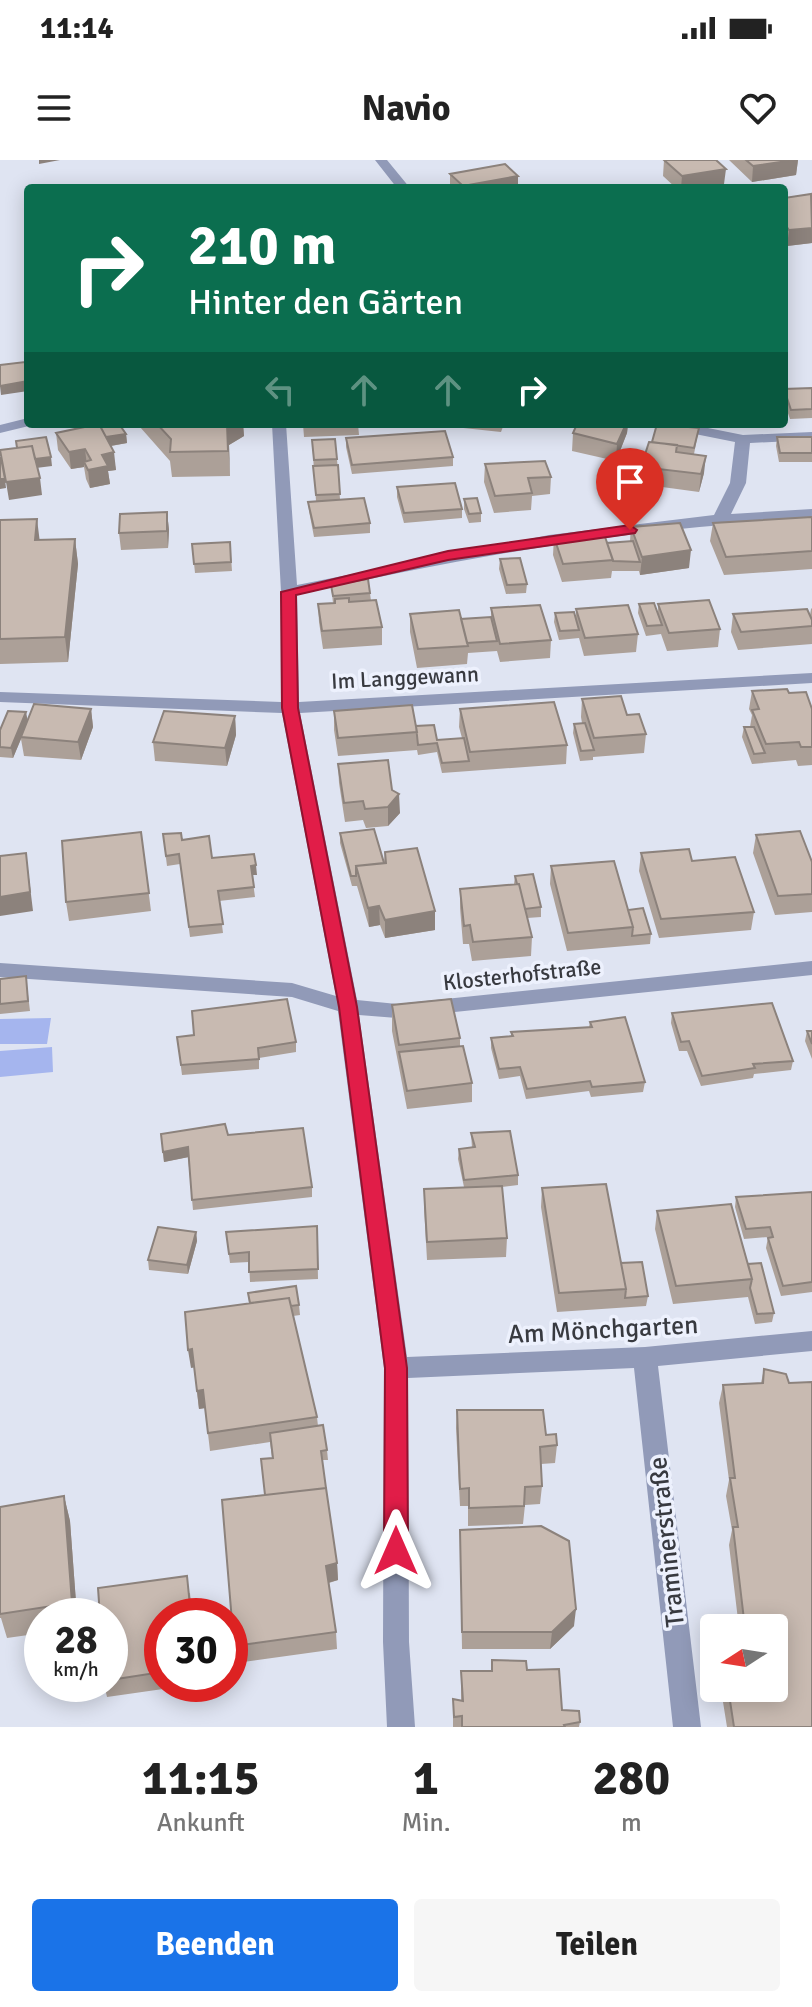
<!DOCTYPE html>
<html lang="de">
<head>
<meta charset="utf-8">
<style>
	:root { --surface:#fff; --page:#f6f6f6; --text:#222; --muted:#767676; --accent:#1a73e8 }
	body { margin:0; font-family:Signika,sans-serif; background:var(--page); color:var(--text); height:100vh; display:flex; flex-direction:column; font-size:30px; white-space:nowrap }
	* { box-sizing:border-box; margin:0 }
	p { font-size:26px; color:var(--muted) }
	.icon { flex:none; width:44px; height:44px; fill:none; stroke:currentColor; stroke-width:2; stroke-linecap:round; stroke-linejoin:round }
	.map { position:relative; height:1567px; overflow:hidden }
	.drawer { display:flex; flex-direction:column; background:var(--surface); flex:1 }
	.drawer>* { flex:none }
	.banner { position:absolute; left:24px; top:24px; width:764px; height:244px; border-radius:8px; box-shadow:0 4px 20px #0003; background:#0b6e4f; color:#fff; overflow:hidden }
	.needle { width:52px; rotate:258deg }
	.controls { position:absolute; left:700px; top:1454px; display:grid; gap:16px }
	.controls a { display:grid; place-items:center; width:88px; height:88px; border-radius:8px; background:var(--surface); box-shadow:0 4px 20px #0003; font-size:40px }
	.speed { position:absolute; left:24px; top:1438px; display:flex; gap:16px; font-size:40px; font-weight:700; text-align:center }
	.speed>* { display:grid; place-content:center; width:104px; height:104px; border-radius:50%; background:var(--surface); box-shadow:0 4px 20px #0003; line-height:1 }
	.speed small { font-size:20px; font-weight:400 }
	.speed .limit { border:12px solid #d22; background:#fff; color:#111 }
	.pin { position:absolute; display:grid; place-items:center; width:68px; height:68px; color:#fff; margin:-82px -34px; border-radius:50% 50% 50% 0; rotate:-45deg; box-shadow:0 0 8px #0007 }
	.pin .icon { rotate:45deg }
	.me { position:absolute; width:88px; margin:-44px; rotate:0deg; stroke-linejoin:round; filter:drop-shadow(0 0 6px #0008) }
	.turn { display:flex; align-items:center; gap:28px; height:168px; padding:0 32px; font-size:36px }
	.turn .icon { width:104px; height:104px; stroke-width:2.5 }
	.turn b { display:block; font-size:56px; line-height:68px }
	.lanes { display:flex; align-items:center; height:76px; padding:0 32px; background:#0003; justify-content:center; gap:40px; direction:ltr }
	.lanes .off { opacity:.35 }
	.eta { display:flex; justify-content:space-evenly; align-items:center; height:136px; text-align:center }
	.eta b { font-size:48px; font-weight:700; line-height:56px }
	.button { display:flex; gap:16px; margin-top:auto; padding:16px 32px }
	.button a { flex:1; height:92px; border-radius:8px; background:var(--accent); color:#fff; font-size:32px; font-weight:700; line-height:92px; text-align:center }
	.button a+a { background:var(--page); color:var(--text) }
	.status { display:flex; justify-content:space-between; align-items:center; height:56px; padding:0 40px; background:var(--surface); direction:ltr }
	.status svg { height:22px; fill:currentColor }
	header { display:flex; justify-content:space-between; align-items:center; height:104px; padding:0 32px; background:var(--surface); font-size:36px; font-weight:700 }
	.map>svg:first-child { display:block }
</style>
</head>
<body>
<div class="status"><b>11:14</b><svg viewBox="0 0 49 12"><path d="M0 12V9h3v3zM5 12V6h3v6zM10 12V3h3v9zM15 12V0h3v12zM26 1h20v11H26zM47 4h2v5h-2z"/></svg></div>
<header><svg class="icon" aria-label="menu" viewBox="0 0 24 24"><path d="M4 6h16M4 12h16M4 18h16"/></svg>Navio<svg class="icon" aria-label="heart" viewBox="0 0 24 24"><path d="M12 20l-8-8c-3-5 5-10 8-4 3-6 11-1 8 4z"/></svg></header>
<div class="map">
<svg width="812" height="1567" viewBox="0 0 812 1567">
	<rect width="100%" height="100%" fill="#dfe4f2"/>
	<path fill="#a5b5ee" d="M51,858L47,884H0V859Z
		M52,887L53,912L0,917V891Z"/>
	<g fill="none" stroke-linecap="round" stroke-linejoin="round">
		<path fill="#919ab8" fill-rule="evenodd" d="M375,0H387L410,28H397Z
			M28,258V264L33,265L0,273V265Z
			M272,264H286L297,425L549,375L714,355L730,323L735,282L665,268L658,264H688L743,275L812,272V280L750,283L746,323L731,354L812,349V359C637,367 468,396 297,435L299,542L812,513V523L300,553L357,840L397,844L812,801V815L397,858L359,855L407,1197L645,1187L812,1171V1191L658,1206L701,1567H673L634,1208L408,1218L409,1482L415,1567H387L383,1482L384,1208L338,851L292,837L0,817V803L292,823L336,836L282,553L0,542V532L281,542V432Z"/>
	</g>
	<path fill="#aca098" d="M664,0L724,24L703,28H676L663,16Z
		M729,0H798L796,15L752,22Z
		M450,14L518,16V28H450Z
		M812,35V83L787,86L784,82V38Z
		M812,228V258L790,259L784,242V229Z
		M90,264H119L126,274L127,283L111,286L116,310L108,311L110,324L90,328L86,319L84,307L71,309L58,290L56,273L91,266Z
		M140,264H243L244,276L229,285L230,316L172,317L170,301L140,267Z
		M303,264H358L359,275L304,277Z
		M454,264H504L501,272L454,267Z
		M577,264H628L627,273L616,301L572,291L573,273Z
		M699,268L694,294L704,313L699,332L640,324L641,307L652,282Z
		M777,277H812V302H779L776,286Z
		M346,278L453,297V306L352,314L346,287Z
		M312,280L337,299L340,339L370,363V373L314,377L309,351L308,342L316,341Z
		M485,304L551,317L550,334L532,336L531,350L494,353L484,322Z
		M397,327L462,349V358L404,363L397,337Z
		M464,339L481,353V362L469,363L464,349Z
		M167,352L169,370L168,388L121,390L119,373Z
		M812,357V409L724,415L710,381L713,363Z
		M0,360L40,380L75,379L78,404L68,502L0,504Z
		M631,367L689,408L640,415L639,411H612L611,418L562,422L553,395L554,377L607,383L630,381Z
		M230,382L232,411L195,413L192,384Z
		M500,399L527,424L526,433L506,434L499,409Z
		M331,425L370,433L371,441L382,467V485L323,489L319,462L318,444L333,443Z
		M639,444L658,452V444L720,469L718,487L667,491L661,474L646,476L638,453Z
		M491,448L551,480L550,498L500,502L497,491L468,493L467,504L417,508L410,472V454L461,459L491,457Z
		M812,448V484L738,490L731,472L733,454L810,455L811,449Z
		M576,449L638,474L636,492L584,496L579,478L559,480L554,462L555,453L576,458Z
		M752,531L789,533L812,549V605L798,606L796,600L752,604L742,577L744,567H750L752,555L749,549Z
		M582,539L627,555L646,574L644,593L593,597V600L580,601L573,573L574,564L582,563L581,557Z
		M91,549L93,567L81,600L24,596L21,579L13,598L0,597V570L28,560Z
		M460,549L567,585L566,604L442,613L437,592L418,595L417,590L338,596L334,570V551L416,566L437,580L462,578L459,567Z
		M235,556L236,575L227,606L155,601L153,582Z
		M338,604L392,630L400,653L388,666L366,668L363,660L345,662L339,623Z
		M141,672L151,751L69,761L66,742Z
		M340,673L384,703L385,692L435,751V770L385,778L380,765L369,767L357,726H352L340,683Z
		M163,674L182,680L212,698L257,715H252L255,737L219,741L223,773L190,777L180,704L167,706Z
		M756,675L812,702V752L775,755L753,693Z
		M641,693L692,701L754,752L751,770L659,778L639,711Z
		M551,706L628,750L651,774L650,784L567,791L550,724Z
		M515,716L541,747V757L527,758L532,777L531,796L472,801L469,784H463L460,748V729L514,724Z
		M0,819L27,826L30,851L0,854Z
		M392,845L460,878V886L472,923V942L407,949L392,871Z
		M672,853L793,901L791,910L754,914L753,918L701,926L687,891H679L671,863Z
		M590,862L645,922L643,932L591,937L589,931L526,939L520,916L499,919L491,888V878L511,876V872L589,867Z
		M807,871H812V899L805,881Z
		M177,877L296,882V892L259,898V909L182,915Z
		M471,973L518,1015V1025L502,1027L507,1078L506,1097L427,1100L424,1047V1029L464,1027L458,999L459,989L472,988Z
		M161,974L312,1027V1037L193,1050L188,997L164,1002Z
		M542,1028L621,1103L648,1136L646,1146L557,1152L541,1047Z
		M812,1032V1132L781,1136L766,1088L768,1077L744,1079L735,1047L736,1037Z
		M657,1051L748,1104L774,1153L772,1162L755,1164L748,1137L673,1144L655,1069Z
		M317,1066L318,1119L250,1122L249,1102L230,1103L226,1072Z
		M196,1072L197,1081L188,1114L149,1110L148,1100Z
		M248,1133L299,1145L300,1155L293,1156L317,1257L318,1266L327,1290L328,1300H322L337,1403L338,1420L329,1423L336,1472L337,1489L236,1503L234,1486L272,1298L270,1282L210,1291L205,1248L199,1249L194,1207L191,1208L249,1143Z
		M764,1209L812,1567H727L723,1542L727,1528H774V1468H739L729,1385L732,1370L726,1336L729,1320L719,1243L723,1225L761,1223Z
		M457,1250L546,1275L557,1285L555,1303L541,1304L542,1326L540,1344L525,1345L523,1364L468,1366V1346H460L456,1268Z
		M64,1336L70,1361L77,1456H42V1473L7,1478L1,1458H0V1347Z
		M460,1370L574,1466L550,1489H462Z
		M190,1433L192,1456H162V1524H198L107,1537L104,1524H110V1456Z
		M527,1510L562,1550L580,1562L579,1567H453V1539L461,1540V1511Z"/>
	<path fill="#8c827c" d="M39,0H60L39,4Z
		M794,0H798L796,15L752,22L753,6Z
		M726,9L724,24L703,28H681L682,16Z
		M518,16V28H463V26Z
		M812,68V83L787,86L789,70Z
		M28,221V231L1,235L0,226Z
		M227,264H243L244,276L229,285L230,316Z
		M626,264H628L627,273L616,301L617,284Z
		M126,274L127,283L104,287L103,278Z
		M85,289L87,306L84,302V307L71,309L69,292Z
		M114,292L116,310L108,311L110,324L90,328L88,310L102,295Z
		M706,296L704,313L699,332L701,314Z
		M51,297L52,306L36,308L34,299Z
		M40,318L42,335L9,340L6,322Z
		M0,319H5L6,328L0,329Z
		M167,352L169,370L168,388L167,371Z
		M37,359L40,383L35,380Z
		M75,379L78,404L68,502L65,477Z
		M691,390L689,408L640,415L642,397Z
		M91,549L93,567L81,600L78,582Z
		M26,552L28,562L13,598L11,588Z
		M235,556L236,575L227,606L225,588Z
		M399,634L400,653L388,666V647Z
		M26,693L33,751L0,756V737Z
		M256,705L257,715H251V706Z
		M379,746L380,765L369,767L368,748Z
		M435,751V770L385,778V760Z
		M188,987L189,997L164,1002L163,992Z
		M196,1072L197,1081L188,1114L187,1105Z
		M192,1189L195,1207L191,1208L188,1190Z
		M203,1230L205,1248L199,1249L197,1231Z
		M64,1336L70,1361L77,1456H75L72,1443Z
		M337,1403L338,1420L327,1423L326,1406Z
		M576,1449L574,1466L550,1489L552,1472Z"/>
	<path fill="#c8bab1" stroke="#8c827c" stroke-width="2" d="M664,0H716L726,9L682,16Z
		M746,0H794L753,6Z
		M505,4L518,16L463,26L450,14Z
		M811,34L812,68L789,70L784,63V38Z
		M25,202L28,210V221L0,226V205Z
		M812,228V249L791,250L784,229Z
		M91,264H119L126,274L106,277L99,264L92,266Z
		M99,264L114,292L102,295L108,306L88,310L84,302L91,300L85,289L69,292L56,273Z
		M157,264H227L228,291L170,292L171,279Z
		M577,264H626L617,284L573,273Z
		M657,264L699,268L694,288L652,282Z
		M445,271L453,297L352,305L346,278Z
		M46,277L51,297L35,299L32,286L17,288L16,281Z
		M777,277H812V293H780Z
		M335,279L337,299L314,300L312,280Z
		M649,282L677,285L676,292L706,296L701,314L641,307Z
		M32,286L40,318L6,322L0,290Z
		M0,298H1L5,319H0Z
		M545,301L551,317L528,318L532,333L495,336L485,304Z
		M338,305L340,334L316,335L313,306Z
		M455,323L462,349L404,353L397,327Z
		M364,338L370,363L314,368L308,342Z
		M477,338L481,353L469,354L464,339Z
		M167,352V371L119,373L120,354Z
		M812,357V391L726,397L713,363Z
		M37,359L35,380L75,379L65,477L0,479V360Z
		M680,363L691,390L642,397L631,367Z
		M604,374L613,400L563,404L554,377Z
		M633,381L640,402L613,401L607,383Z
		M230,382L231,402L194,404L192,384Z
		M520,398L527,424L507,425L500,399Z
		M368,419L370,433L333,436L331,425Z
		M349,438V442L376,440L382,467L322,471L318,444L335,443V439Z
		M709,440L720,469L669,473L658,444Z
		M654,443L662,465L647,466L639,444Z
		M540,445L551,480L500,484L491,448Z
		M628,445L638,474L585,478L576,449Z
		M807,449L812,460V466L741,472L733,454Z
		M459,450L468,486L418,489L410,454Z
		M574,452L579,470L560,471L555,453Z
		M491,457L497,481L467,483L461,459Z
		M787,529L789,533L806,532L812,549V587H801L799,582L766,584L752,550L759,549L752,531Z
		M621,536L627,555L639,554L646,574L594,578L582,539Z
		M554,542L567,585L470,592L460,549Z
		M34,544L91,549L78,582L21,577Z
		M412,545L417,572L338,578L334,551Z
		M8,551L26,552L11,588L0,587V570Z
		M164,551L235,556L225,588L153,582Z
		M585,563L594,590L581,591L574,564Z
		M434,565L437,580L464,578L469,601L442,603L437,583L418,585L416,566Z
		M744,567H754L765,593L754,594Z
		M388,600L392,630L399,634L388,647L365,649L363,641L344,643L338,604Z
		M374,669L384,703L356,706V716H351L340,673Z
		M800,671L812,702V734L778,736L756,675Z
		M141,672L149,733L66,742L62,681Z
		M181,673L182,680L209,676L212,698L254,694L256,705L251,706L254,727L218,731L223,764L189,767L179,694L166,696L163,674Z
		M417,688L435,751L385,760L379,746L368,748L356,706L386,703L385,692Z
		M689,689L692,701L735,697L754,752L661,759L641,693Z
		M26,693L30,732L0,737V696Z
		M614,701L633,767L568,773L551,706Z
		M533,714L541,747L525,749L519,724H517L515,716Z
		M519,724L532,777L473,782L470,765L464,766L460,729Z
		M643,748L651,774L632,776L633,767L628,750Z
		M26,816L28,841L0,844V819Z
		M287,839L296,882L258,888L259,899L181,905L177,877L194,875L192,851Z
		M451,839L460,878L399,885L392,845Z
		M772,843L793,901L753,904L755,908L702,916L689,881L681,882L672,853Z
		M625,857L645,922L592,927L590,921L527,929L520,907L499,909L491,878L513,876L511,872L592,867L590,862Z
		M807,871H812V884Z
		M463,886L472,923L407,931L399,892Z
		M225,964L228,975L303,968L312,1027L192,1040L188,987L163,992L161,974Z
		M510,971L518,1015L464,1020L459,989L475,987L471,973Z
		M606,1024L626,1129L559,1133L542,1028Z
		M502,1026L507,1078L427,1082L424,1029Z
		M812,1032V1122L783,1126L768,1078L773,1077L770,1067L746,1069L736,1037Z
		M731,1044L752,1119L676,1126L657,1051Z
		M317,1066L318,1109L249,1112V1092L229,1094L226,1072Z
		M158,1067L196,1072L187,1105L148,1100Z
		M642,1102L648,1136L625,1138L626,1129L621,1103Z
		M761,1103L774,1153L757,1154L750,1128L752,1119L748,1104Z
		M296,1126L299,1145L291,1146L289,1138L250,1143L248,1133Z
		M289,1138L317,1257L208,1273L203,1230L197,1231L192,1189L188,1190L185,1152Z
		M764,1209L786,1214L789,1223L812,1222V1567H734L728,1528H774V1468H745L733,1367H738L730,1318H735L723,1225L763,1223Z
		M457,1250H543L546,1275L556,1274L557,1285L540,1287L542,1326L525,1327L524,1346L469,1348V1328L460,1329Z
		M323,1265L327,1290L321,1291L326,1328L265,1335L261,1299L273,1298L270,1273Z
		M326,1328L337,1403L326,1406L336,1472L234,1486L222,1340Z
		M64,1336L72,1443L0,1454V1347Z
		M541,1366L569,1381L576,1449L552,1472H462L460,1370Z
		M187,1416L191,1456H162V1512L110,1520V1456H100L98,1428Z
		M492,1500L526,1501L527,1510L559,1509L562,1550L579,1551L580,1562L564,1565L565,1567H462V1556L454,1557L453,1539L463,1541L461,1511H492Z"/>
	<path fill="#e11d48" stroke="#92132f" stroke-width="2" d="M630,365L637,370L635,373L448,400L296,435L298,548L357,847L407,1208L408,1391L405,1398L396,1402L388,1398L384,1391L385,1208L339,847L282,548L281,432L448,391Z"/>
	<g text-anchor="middle" stroke-width="7" stroke-linejoin="round" paint-order="stroke">
		<g font-size="22" fill="#383a40" stroke="#edf1fd">
			<text transform="translate(405 517) rotate(-3)" y="8">Im Langgewann</text>
			<text transform="translate(522 814) rotate(-6)" y="8">Klosterhofstraße</text>
		</g>
		<g font-size="26" fill="#383a40" stroke="#edf1fd">
			<text transform="translate(603 1169) rotate(-3)" y="9">Am Mönchgarten</text>
			<text transform="translate(666 1382) rotate(-96)" y="9">Traminerstraße</text>
		</g>
	</g>
</svg>
<div class="controls">
<a><svg class="needle" viewBox="-14 -14 28 28"><path d="M0-13l5 13h-10z" fill="#e53935"/><path d="M0 13l5-13h-10z" fill="#767676"/></svg></a>
</div>
<div class="speed"><div>28<small>km/h</small></div><div class="limit">30</div></div>
<div class="pin" style="left:630px;top:370px;background:#d93025"><svg class="icon" aria-label="arrive" viewBox="0 0 24 24"><path d="M6 21V4h12l-3 4 3 4H6"/></svg></div>
<svg class="me" style="left:396px;top:1391px" viewBox="-20 -20 40 40"><path d="M0-17L14 15 0 8-14 15z" fill="#e11d48" stroke="#fff" stroke-width="4"/></svg>
<div class="banner">
<div class="turn"><svg class="icon" aria-label="right" viewBox="0 0 24 24"><path d="M7 20v-9h11M14 6l5 5-5 5"/></svg><div><b>210 m</b>Hinter den Gärten</div></div>
<div class="lanes"><svg class="icon off" aria-label="left" viewBox="0 0 24 24"><path d="M17 20v-9H6M10 6l-5 5 5 5"/></svg><svg class="icon off" aria-label="ahead" viewBox="0 0 24 24"><path d="M12 20V5M6 11l6-6 6 6"/></svg><svg class="icon off" aria-label="ahead" viewBox="0 0 24 24"><path d="M12 20V5M6 11l6-6 6 6"/></svg><svg class="icon" aria-label="right" viewBox="0 0 24 24"><path d="M7 20v-9h11M14 6l5 5-5 5"/></svg></div>
</div>
</div>
<section class="drawer">
<div class="eta">
<div><b>11:15</b><p>Ankunft</p></div>
<div><b>1</b><p>Min.</p></div>
<div><b>280</b><p>m</p></div>
</div>
<div class="button"><a>Beenden</a><a>Teilen</a></div>
</section>
</body>
</html>
